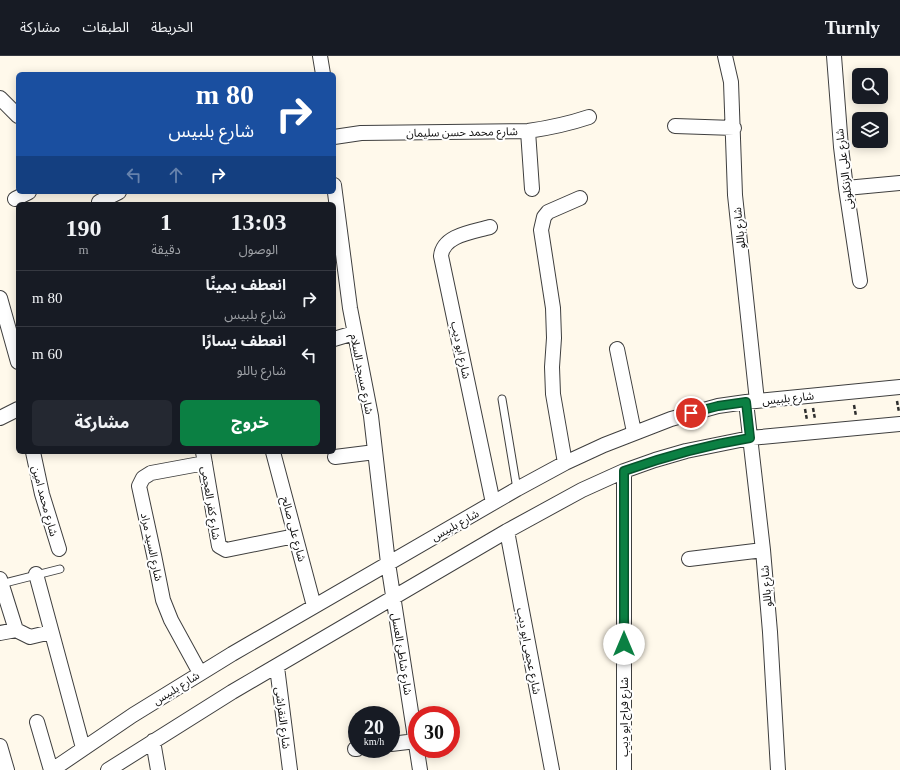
<!DOCTYPE html>
<html lang="ar">
<head>
<meta charset="utf-8">
<style>
	:root { --surface:#171b24; --page:#242831; --text:#f1f3f6; --muted:#9ea1a6; --line:#363941; --accent:#0b8043 }
	body { margin:0; font-family:"Times New Roman","Noto Sans Arabic",serif; background:var(--page); color:var(--text); direction:rtl; height:100vh; display:flex; flex-direction:column; font-size:15px; white-space:nowrap }
	* { box-sizing:border-box; margin:0 }
	p { font-size:13px; color:var(--muted) }
	.icon { flex:none; width:22px; height:22px; fill:none; stroke:currentColor; stroke-width:2; stroke-linecap:round; stroke-linejoin:round }
	.map { position:relative; flex:1; overflow:hidden; direction:ltr }
	.panel { position:absolute; left:16px; top:146px; width:320px; height:252px; display:flex; flex-direction:column; background:var(--surface); border-radius:6px; box-shadow:0 2px 10px #0003; direction:rtl }
	.panel>* { flex:none }
	.banner { position:absolute; left:16px; top:16px; width:320px; height:122px; border-radius:6px; box-shadow:0 2px 10px #0003; direction:rtl; background:#1a4fa0; color:#fff; overflow:hidden }
	.buttons { position:absolute; left:852px; top:12px; display:grid; gap:8px }
	.buttons a { display:grid; place-items:center; width:36px; height:36px; border-radius:6px; background:var(--surface); box-shadow:0 2px 10px #0003; font-size:20px }
	.speed { position:absolute; left:348px; top:650px; display:flex; gap:8px; font-size:20px; font-weight:700; text-align:center }
	.speed>* { display:grid; place-content:center; width:52px; height:52px; border-radius:50%; background:var(--surface); box-shadow:0 2px 10px #0003; line-height:1 }
	.speed small { font-size:10px; font-weight:400 }
	.speed .limit { border:6px solid #d22; background:#fff; color:#111 }
	.pin { position:absolute; display:grid; place-items:center; width:34px; height:34px; color:#fff; margin:-17px; border:2px solid #fff; border-radius:50%; box-shadow:0 1px 4px #0007 }
	.me { position:absolute; width:44px; margin:-22px; rotate:0deg; stroke-linejoin:round; filter:drop-shadow(0 0 3px #0008) }
	.turn { display:flex; align-items:center; gap:14px; height:84px; padding:0 16px; font-size:18px }
	.turn .icon { width:52px; height:52px; stroke-width:2.5 }
	.turn b { display:block; font-size:28px; line-height:34px }
	.lanes { display:flex; align-items:center; height:38px; padding:0 16px; background:#0003; justify-content:center; gap:20px; direction:ltr }
	.lanes .off { opacity:.35 }
	.eta { display:flex; justify-content:space-evenly; align-items:center; height:68px; text-align:center }
	.eta b { font-size:24px; font-weight:800; line-height:28px }
	.action { display:flex; gap:8px; margin-top:auto; padding:8px 16px }
	.action a { flex:1; height:46px; border-radius:6px; background:var(--accent); color:#fff; font-size:16px; font-weight:800; line-height:46px; text-align:center }
	.action a+a { background:var(--page); color:var(--text) }
	ul { padding:0; list-style:none }
	li { display:flex; align-items:center; gap:12px; height:56px; padding:0 16px; border-top:1px solid var(--line) }
	li div { flex:1 }
	li b { display:block; font-size:15px }
	li em { font-style:normal }
	header { display:flex; align-items:center; gap:24px; box-sizing:border-box; height:56px; padding:0 20px; background:var(--surface); border-bottom:1px solid var(--line) }
	header strong { font-size:19px }
	nav { display:flex; gap:22px; margin-inline-start:auto; font-size:14px }
	.map>svg:first-child { display:block }
</style>
</head>
<body>
<header>
<strong>Turnly</strong>
<nav><a>الخريطة</a><a>الطبقات</a><a>مشاركة</a></nav>
</header>
<div class="map">
<svg width="900" height="714" viewBox="0 0 900 714">
	<rect width="100%" height="100%" fill="#fff9eb"/>
	<g fill="none" stroke-linecap="round" stroke-linejoin="round">
		<g stroke="#3f3f3f" stroke-width="9">
			<path id="lane" d="M502,343L517,433
				M1,528L60,513"/>
		</g>
		<g stroke="#3f3f3f" stroke-width="16">
			<path id="street" d="M320,0L323,18
				M725,0L731,26L735,139L757,345
				M834,0L841,91L846,132L860,225
				M0,42L18,60
				M675,70L734,72
				M528,75L532,133
				M334,81L361,77L528,75C549,72 568,68 589,61
				M334,129L350,252L371,360L388,507L420,714
				M846,132L900,127
				M15,143L29,136
				M99,146L119,136
				M490,171C473,176 443,179 441,200L493,447
				M0,242L18,306
				M334,283L354,277
				M617,293L634,376
				M746,346L763,494L770,576L778,714
				M0,362L18,353
				M33,396L42,438L59,493
				M203,396L219,490L226,494L295,480
				M273,396L314,550
				M335,401L375,396
				M565,407L553,338L552,311L554,282L553,252L541,174L544,161L548,156L580,142
				M507,475L552,714
				M689,503L763,494
				M36,518L83,692
				M0,523L16,574
				M0,577L16,574L30,581L51,576
				M277,611L290,714
				M200,617L171,564L163,544L154,499L139,430L143,422L151,417L205,407
				M37,666L51,714
				M153,685L158,714
				M391,688L416,685
				M0,690L7,714
				M355,693H357
				M52,714L133,659L232,598L517,433L565,407L604,389L671,363L718,350L746,346L900,331
				M108,714L232,636L507,475L582,434L624,415L655,404L686,395L750,382L900,368
				M624,714V415"/>
		</g>
		<path stroke="#2e2e2e" stroke-width="2.5" stroke-dasharray="4 2" stroke-linecap="butt" d="M897,345L899,356
			M854,349L856,360
			M813,352L815,363
			M805,353L807,364"/>
		<use href="#lane" stroke="#fff" stroke-width="7"/>
		<use href="#street" stroke="#fff" stroke-width="14"/>
	</g>
	<g fill="none" stroke-linecap="round" stroke-linejoin="round">
		<g stroke="#07532c" stroke-width="10">
			<path id="route" d="M624,588V415C666,400 707,389 750,382L746,346L718,350L691,357"/>
		</g>
		<use href="#route" stroke="#0b8043" stroke-width="7"/>
	</g>
	<g text-anchor="middle" stroke-width="4" stroke-linejoin="round" paint-order="stroke">
		<g font-size="11" fill="#0c0c0c" stroke="#fff">
			<text transform="translate(462 76) rotate(-1)" y="4">شارع محمد حسن سليمان</text>
			<text transform="translate(844 113) rotate(-97)" y="4">شارع على الزنكلونى</text>
			<text transform="translate(739 172) rotate(-96)" y="4">شارع باللو</text>
			<text transform="translate(461 294) rotate(78)" y="4">شارع ابو ديب</text>
			<text transform="translate(362 318) rotate(79)" y="4">شارع مسجد السلام</text>
			<text transform="translate(788 342) rotate(-6)" y="4">شارع بلبيس</text>
			<text transform="translate(45 445) rotate(75)" y="4">شارع محمد امين</text>
			<text transform="translate(211 447) rotate(81)" y="4">شارع كفر العجمى</text>
			<text transform="translate(455 469) rotate(-29)" y="4">شارع بلبيس</text>
			<text transform="translate(294 473) rotate(75)" y="4">شارع على صالح</text>
			<text transform="translate(152 491) rotate(78)" y="4">شارع السيد مراد</text>
			<text transform="translate(766 530) rotate(-95)" y="4">شارع باللو</text>
			<text transform="translate(529 595) rotate(79)" y="4">شارع عجمى ابو ديب</text>
			<text transform="translate(402 598) rotate(81)" y="4">شارع شاطئ العسل</text>
			<text transform="translate(176 632) rotate(-32)" y="4">شارع بلبيس</text>
			<text transform="translate(624 661) rotate(-90)" y="4">شارع فراج ابو ديب</text>
			<text transform="translate(283 662) rotate(83)" y="4">شارع النقراشى</text>
		</g>
	</g>
</svg>
<div class="buttons">
<a><svg class="icon" aria-label="search" viewBox="0 0 24 24"><circle cx="10" cy="10" r="6"/><path d="M15 15l6 6"/></svg></a>
<a><svg class="icon" aria-label="layers" viewBox="0 0 24 24"><path d="M12 4l9 5-9 5-9-5zM3 14l9 5 9-5"/></svg></a>
</div>
<div class="speed"><div>20<small>km/h</small></div><div class="limit">30</div></div>
<div class="pin" style="left:691px;top:357px;background:#d93025"><svg class="icon" aria-label="arrive" viewBox="0 0 24 24"><path d="M6 21V4h12l-3 4 3 4H6"/></svg></div>
<svg class="me" style="left:624px;top:588px" viewBox="-20 -20 40 40"><circle r="19" fill="#fff"/><path d="M0-13L10 11 0 6-10 11z" fill="#0b8043"/></svg>
<div class="banner">
<div class="turn"><svg class="icon" aria-label="right" viewBox="0 0 24 24"><path d="M7 20v-9h11M14 6l5 5-5 5"/></svg><div><b>80 m</b>شارع بلبيس</div></div>
<div class="lanes"><svg class="icon off" aria-label="left" viewBox="0 0 24 24"><path d="M17 20v-9H6M10 6l-5 5 5 5"/></svg><svg class="icon off" aria-label="ahead" viewBox="0 0 24 24"><path d="M12 20V5M6 11l6-6 6 6"/></svg><svg class="icon" aria-label="right" viewBox="0 0 24 24"><path d="M7 20v-9h11M14 6l5 5-5 5"/></svg></div>
</div>
<section class="panel">
<div class="eta">
<div><b>13:03</b><p>الوصول</p></div>
<div><b>1</b><p>دقيقة</p></div>
<div><b>190</b><p>m</p></div>
</div>
<ul>
<li><svg class="icon" aria-label="right" viewBox="0 0 24 24"><path d="M7 20v-9h11M14 6l5 5-5 5"/></svg><div><b>انعطف يمينًا</b><p>شارع بلبيس</p></div><em>80 m</em></li>
<li><svg class="icon" aria-label="left" viewBox="0 0 24 24"><path d="M17 20v-9H6M10 6l-5 5 5 5"/></svg><div><b>انعطف يسارًا</b><p>شارع باللو</p></div><em>60 m</em></li>
</ul>
<div class="action"><a>خروج</a><a>مشاركة</a></div>
</section>
</div>
</body>
</html>
